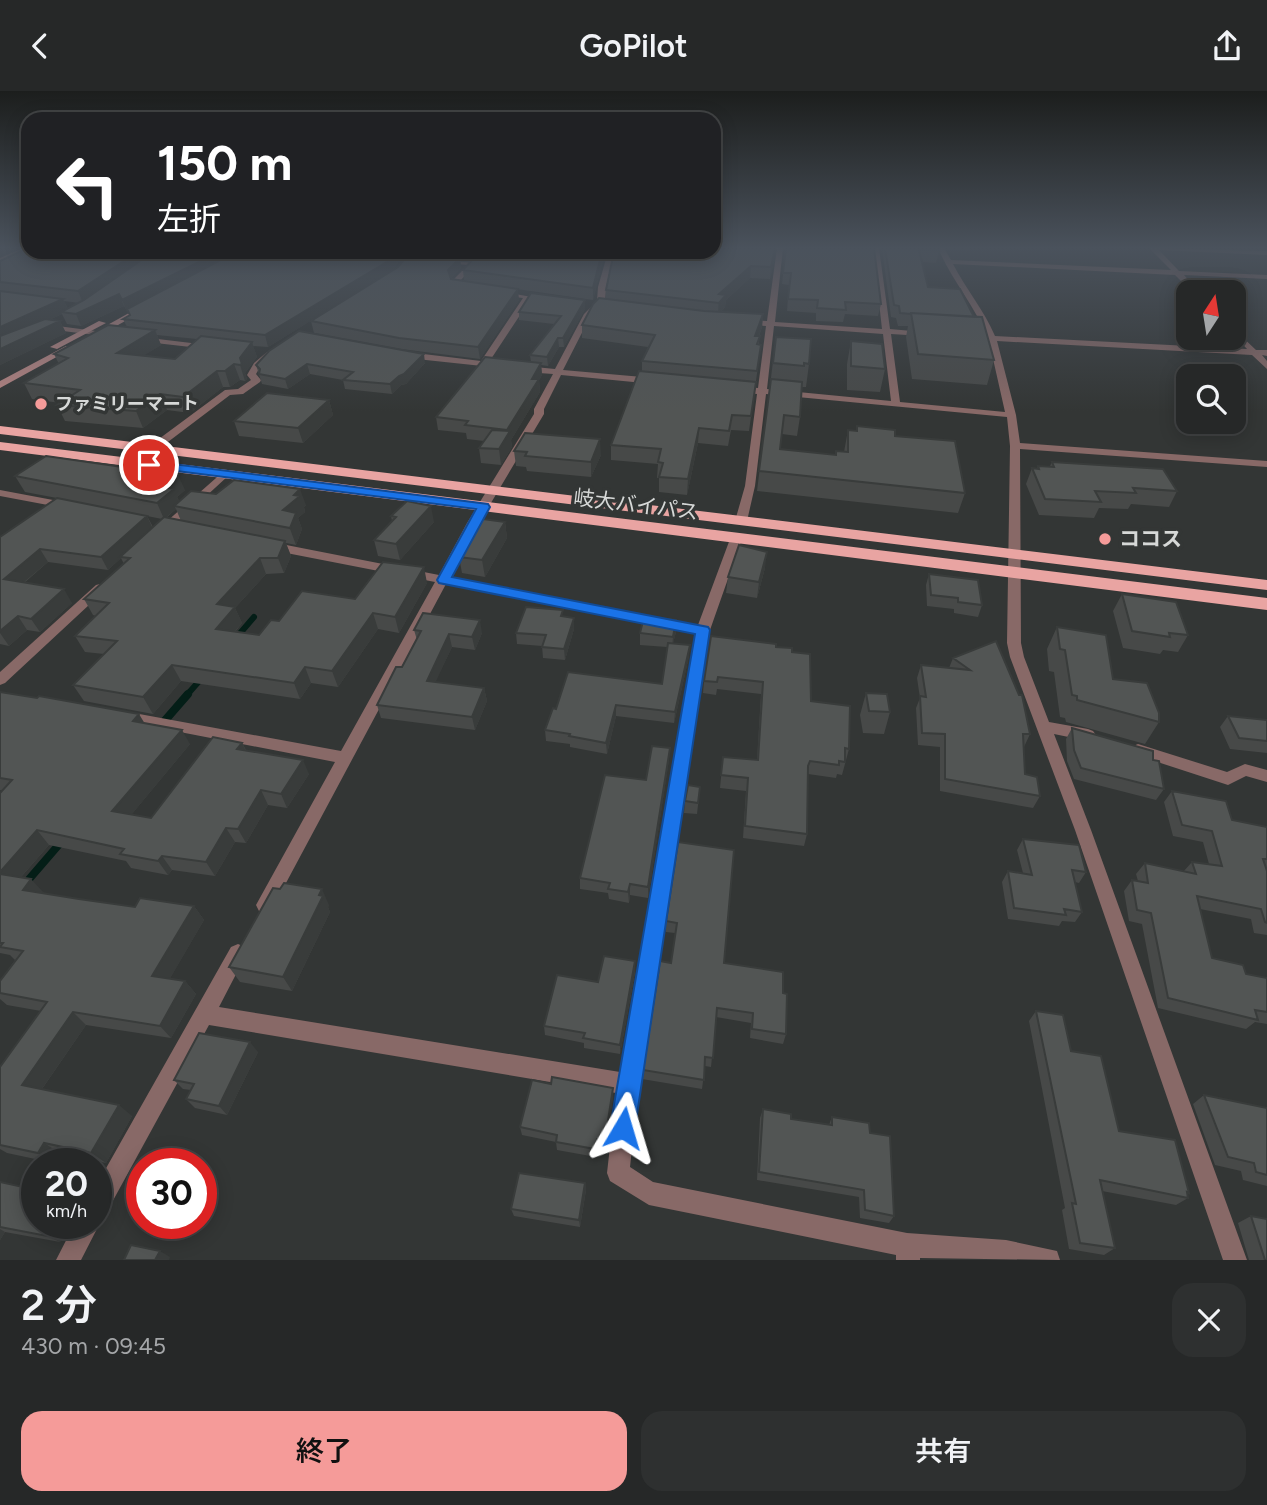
<!DOCTYPE html>
<html lang="ja">
<head>
<meta charset="utf-8">
<style>
	:root { --surface:#262828; --page:#2e3030; --text:#f1f3f6; --muted:#a4a6a8; --line:#424445; --accent:#f59b99 }
	body { margin:0; font-family:Figtree,"Noto Sans JP",sans-serif; background:var(--page); color:var(--text); height:100vh; display:flex; flex-direction:column; font-size:26px; white-space:nowrap }
	* { box-sizing:border-box; margin:0 }
	p { font-size:23px; color:var(--muted) }
	.icon { flex:none; width:38px; height:38px; fill:none; stroke:currentColor; stroke-width:2; stroke-linecap:round; stroke-linejoin:round }
	.map { position:relative; height:1169px; overflow:hidden }
	.sheet { display:flex; flex-direction:column; background:var(--surface); flex:1 }
	.sheet>* { flex:none }
	.banner { position:absolute; left:21px; top:21px; width:700px; height:147px; border-radius:21px; box-shadow:0 4px 18px #0003,0 0 0 2px var(--line); background:#202124; color:#fff; overflow:hidden }
	.needle { width:46px; rotate:12deg }
	.controls { position:absolute; left:1176px; top:189px; display:grid; gap:14px }
	.controls a { display:grid; place-items:center; width:70px; height:70px; border-radius:14px; background:var(--surface); box-shadow:0 4px 18px #0003,0 0 0 2px var(--line); font-size:35px }
	.speed { position:absolute; left:21px; top:1057px; display:flex; gap:14px; font-size:35px; font-weight:700; text-align:center }
	.speed>* { display:grid; place-content:center; width:91px; height:91px; border-radius:50%; background:var(--surface); box-shadow:0 4px 18px #0003,0 0 0 2px var(--line); line-height:1 }
	.speed small { font-size:18px; font-weight:400 }
	.speed .limit { border:10px solid #d22; background:#fff; color:#111 }
	.pin { position:absolute; display:grid; place-items:center; width:60px; height:60px; color:#fff; margin:-30px; border:4px solid #fff; border-radius:50%; box-shadow:0 2px 7px #0007 }
	.me { position:absolute; width:77px; margin:-38px; rotate:7deg; stroke-linejoin:round; filter:drop-shadow(0 0 5px #0008) }
	.turn { display:flex; align-items:center; gap:24px; height:147px; padding:0 21px; font-size:32px }
	.turn .icon { width:91px; height:91px; stroke-width:2.5 }
	.turn b { display:block; font-size:49px; line-height:60px }
	.round { display:grid; place-items:center; flex:none; width:74px; height:74px; border-radius:21px; background:var(--page) }
	.overview { display:flex; align-items:center; justify-content:space-between; height:119px; padding:0 21px }
	h1 { font-size:42px; font-weight:600; line-height:52px }
	.action { display:flex; gap:14px; margin-top:auto; padding:14px 21px }
	.action a { flex:1; height:80px; border-radius:21px; background:var(--accent); color:#111; font-size:28px; font-weight:600; line-height:80px; text-align:center }
	.action a+a { background:var(--page); color:var(--text) }
	header { display:flex; justify-content:space-between; align-items:center; height:91px; padding:0 21px; background:var(--surface); font-size:32px; font-weight:600 }
	.map>svg:first-child { display:block }
</style>
</head>
<body>
<header><svg class="icon" aria-label="back" viewBox="0 0 24 24"><path d="M15 5l-7 7 7 7"/></svg>GoPilot<svg class="icon" aria-label="share" viewBox="0 0 24 24"><path d="M12 15V3M7 8l5-5 5 5M5 13v7h14v-7"/></svg></header>
<div class="map">
<svg width="1267" height="1169" viewBox="0 0 1267 1169">
	<rect width="100%" height="100%" fill="#333635"/>
	<g fill="none" stroke-linecap="round" stroke-linejoin="round">
		<path stroke="#041e17" stroke-width="6" d="M236,547L254,526
			M186,605L201,588"/>
		<path stroke="#041e17" stroke-width="8" d="M161,634L188,603
			M24,794L62,750"/>
		<path fill="#886967" fill-rule="evenodd" d="M23,157H28V159L0,171V167Z
			M777,157H783L775,231L882,238L873,157H879L890,238L923,241L927,243L923,245L891,243L900,311L1005,321L989,250L981,247L987,245C974,214 951,188 938,157H944L951,169L1171,179L1149,157L1267,160V164L1159,159L1179,180L1267,184V188L1184,184L1199,201H1192L1175,184L953,173C966,198 984,219 995,245L1247,258L1234,244V238L1256,259H1267V265L1262,264L1267,270V278L1252,264L997,250L1016,324L1020,352L1267,370V376L1020,358L1021,552L1024,566L1049,631L1088,638L1093,640L1096,644L1093,648L1088,650L1054,643L1091,739L1247,1169H1223L1075,739L1010,566L1007,552L1010,355L1007,326L766,303L755,395L747,430L741,433L735,430L745,395L757,303L737,301L732,298L737,295L758,297L766,235L744,233L740,231L744,229L767,230ZM774,235L883,243L891,310L767,298Z
			M608,161H614L606,196L605,211L591,224L563,279L654,287L658,290L654,293L561,284L544,318V323L479,432L450,486L698,534L730,448L736,445L742,448L710,539L639,993L630,1076L653,1091L907,1142L1006,1149L1057,1160L1060,1169L920,1167V1169H896V1164L649,1114L610,1090L607,1082L616,1002L209,934L104,1126L98,1129L100,1132L81,1169H56L75,1132H96V1095L231,856L238,853L245,856L247,862L219,916L620,981L696,542L446,493L271,820L265,822L259,820L256,814L335,671L123,630L118,629L116,625L118,621L123,620L341,660L435,491L271,459L265,455L271,451L439,484L467,432L534,323V318L553,283L525,281L521,278L525,275L555,278L584,223L597,210L598,196Z
			M442,169L475,172V174L459,191L471,195V199L453,196L451,191L468,174L444,172Z
			M499,200L532,206L489,271L501,273V277L407,267L403,264L407,261L481,270L523,207L499,204Z
			M50,234L111,242L115,244L111,246L47,238L46,236Z
			M141,246L208,254L212,256L208,258L138,250L137,248Z
			M267,261L274,263L260,276L256,283L261,289L260,291L243,303L230,304L156,360H148V356L225,299L238,298L251,289L247,284L254,272Z
			M224,380L228,381V385L165,443H157V439Z
			M0,399L69,412L75,415L69,418L0,405Z
			M100,493L106,497L104,500L5,592L0,594V581L96,494Z
			M1138,653L1227,681L1245,673L1267,679V691L1246,685L1228,694L1133,663L1130,659L1133,655Z"/>
		<path fill="#b68583" fill-rule="evenodd" d="M138,217L145,219L100,244L93,242Z
			M99,230L106,232L57,258L50,256Z
			M66,255L73,257L0,297V290Z"/>
		<path fill="#e9a4a2" fill-rule="evenodd" d="M0,335L1267,489V499L0,343Z
			M0,351L1267,507V519L0,359Z"/>
	</g>
	<path fill="#474948" fill-rule="evenodd" d="M777,157L770,188L750,187L726,209L725,216L721,221L763,223L762,236L759,245V253L761,254L749,340L731,339L728,355L698,352L687,404L659,401V387H657L658,373L611,369V354L642,280V270L648,256L582,247V234L606,208V199Z
		M784,157H874L881,213L878,225L845,223L843,231L816,230V222L787,220L789,194L782,193L786,157Z
		M882,157H938L939,160L936,172L922,171L928,196L994,269L987,294L912,288L906,246L908,235H898L896,227L891,226Z
		M946,157H970L969,160L948,159Z
		M28,161H605L593,209L469,191L519,209L480,268L401,258L314,242L311,230L336,214L268,256L253,255L257,266L245,282L247,288L245,290L240,289L230,296H223L190,322L167,319L143,337L65,330L57,314L60,312L32,308L24,292L59,273L54,263L127,236L123,228L130,225L124,215L81,235L67,233L62,223L49,229L60,230L66,242L0,274V170ZM397,164H408L398,176L393,179L398,172ZM460,168H472L463,179L464,190L451,187L461,177ZM64,210L72,211L79,212L68,218ZM157,244L197,248L175,268L144,264L161,254Z
		M585,209V218L564,256H559L548,275L541,274L542,284L539,289L540,301L511,349L512,356L501,374L481,372L479,357L484,350L467,348L466,342L438,339L436,326L531,271L530,264L554,233L519,229V221Z
		M776,246L809,273L806,296H802L800,326L797,345L782,343L780,358L835,364L836,360L844,361L848,339L856,340L857,335L895,345L965,402L958,422L757,400Z
		M851,250L885,278L880,301L847,299V273Z
		M425,272L406,293L401,294L392,303L345,298L343,289L310,283L288,298L262,293L256,274Z
		M329,309L333,324L303,352L239,345L234,330Z
		M514,360L601,364L591,386L527,380L526,376L516,375Z
		M1052,371L1177,400L1169,416L1131,413L1128,418L1099,417L1094,427L1039,424L1026,393L1032,377H1037L1038,375H1050Z
		M15,385L185,399L177,406L179,410L306,414L304,416L305,421L298,427L302,438L296,454L286,452L291,465L284,482L266,483L235,517L242,532L235,541L259,544L279,530L355,508L427,492L399,542L378,538L338,596L311,592L300,608L181,590L153,623L84,610L73,594L104,563L85,561L75,545L96,525L93,524L84,508L124,473L121,467L108,479L48,471L24,492L72,512L40,541L27,539L9,555L0,553V446L57,407L25,401ZM176,418L181,430L166,427ZM147,425L162,428L153,436Z
		M391,425L434,431L400,469L378,465L374,449L392,430Z
		M505,431L507,447L485,486L462,482L459,466Z
		M765,477L757,507L726,502L728,486Z
		M929,483L982,514L978,526L954,522V518L927,515L926,494Z
		M1122,503L1188,544L1178,561L1163,559L1160,563L1123,557L1113,520Z
		M563,526L574,527V538L565,569L543,567L542,555L517,553L516,542Z
		M1057,536L1159,631L1145,653L1066,631L1065,627L1060,626L1054,581L1049,580L1047,558Z
		M414,539L482,542L475,559L452,556L435,591L484,597L487,610L475,639L381,627L377,614L402,576L417,549Z
		M676,541L673,552L689,565L674,632L616,625L607,663L570,656V653L546,650L545,639L556,618L662,593L667,556L640,554V542Z
		M996,550L1030,643L1024,656L1025,683L1040,705L1033,717L940,700V656L918,654L916,617L920,607L917,587L921,574L949,577L953,567Z
		M776,556L792,561L811,610L849,658L842,684L837,683L836,687L808,683L807,743L804,755L743,747L746,700L720,697L723,666L757,669L761,603L717,598L716,604L703,602L704,590Z
		M0,601L144,632L190,653L131,724L151,727L242,652L246,659L309,683L287,717L268,714L246,752L235,751L215,785L172,779L168,784L131,777L126,770L49,754L21,786L44,802L79,808L135,816L194,815L204,829L170,887L185,890L196,903L171,947L86,934L42,998L132,1025L106,1072L60,1062L54,1072L7,1062L0,1058V976L41,920L7,914L0,908V890L15,869L10,864L0,862V702L2,700L0,699Z
		M866,602L890,621L884,643L863,642L860,624Z
		M1228,625L1267,629V662L1230,658L1220,636Z
		M1072,637L1153,669L1164,698L1156,709L1074,688L1067,670L1066,648Z
		M670,657L669,668L648,807L630,804L629,812L609,808L608,802L580,798V787L646,689Z
		M700,696L697,723L684,722L685,710Z
		M1172,700L1232,729L1267,736V844L1254,842L1251,828L1200,818L1212,867L1246,883L1267,887V933L1255,931L1246,938L1158,917L1142,833L1129,830L1124,800L1132,789L1138,790L1136,783L1145,772L1183,781L1192,771L1209,773L1203,751L1173,745L1164,711Z
		M1023,748L1086,781L1079,792L1075,791L1082,821L1075,831L1062,830L1059,835L1008,828L1002,791L1008,780L1023,782L1017,759Z
		M678,751L724,872L783,902L786,943L783,953L750,947L751,932L716,926L711,976L705,975L702,998L642,988L643,979L671,872L675,842L666,841V830Z
		M329,814L328,816L330,821L292,900L240,891L229,876Z
		M635,870V881L620,963L584,957V952L545,944L544,935L598,891Z
		M1036,920L1071,960L1119,1040L1189,1102L1187,1103L1188,1107L1176,1114L1102,1100L1115,1157L1104,1164L1069,1158L1062,1119L1065,1117L1029,930Z
		M258,961L227,1024L195,1017L186,1008L191,999L183,998L174,989Z
		M551,993L613,997V1005L606,1057L598,1056L596,1066L557,1059L556,1051L522,1044L520,1036Z
		M1204,1004L1267,1017V1095L1243,1089L1241,1080L1215,1074L1193,1013Z
		M763,1018L791,1028L829,1034L832,1026L870,1042L894,1125L889,1132L860,1127L859,1106L757,1089L760,1027Z
		M0,1091L37,1132H70L60,1151L5,1141L0,1149Z
		M585,1092L586,1099L580,1136L514,1125L511,1118Z
		M1251,1125L1267,1169H1249L1238,1132Z"/>
	<path fill="#393c3b" d="M775,157H777L770,188L771,176Z
		M138,161H158L83,212L78,200Z
		M219,161H244L127,221L122,209Z
		M396,161L398,172L392,180L268,256L265,244Z
		M602,161H605L593,209V197Z
		M460,167L461,177L449,189L448,179Z
		M751,175L750,187L726,209L725,216L718,224L719,203Z
		M518,198L519,209L480,268L478,256Z
		M119,203L124,215L81,235L76,223Z
		M63,208L69,220L61,221L62,223L0,251V236Z
		M585,209V218L564,256L563,247Z
		M763,223L762,236L754,258L755,245Z
		M60,230L66,242L0,274V258Z
		M155,239L161,254L124,277L117,262Z
		M558,247L559,256L548,275L547,266Z
		M252,251L257,266L245,282L247,288L245,290L240,274V267Z
		M424,263L425,272L406,293L401,294L392,303L390,293Z
		M541,272L542,284L539,289L540,301L511,349L512,356L501,374L499,358L532,288Z
		M234,273L240,289L230,296L225,280Z
		M307,273L310,283L288,298L285,288Z
		M217,280L223,296L190,322L183,306Z
		M160,303L167,319L143,337L136,320Z
		M329,309L333,324L303,352L298,337Z
		M699,337L698,352L687,404L688,388Z
		M600,348L601,364L591,386V371Z
		M178,384L185,399L177,406L181,414L174,415L176,418L164,428L157,412L162,396Z
		M300,398L306,414L304,416L305,421L298,427L302,438L296,454L283,419L294,404Z
		M431,415L434,431L400,469L396,453Z
		M147,425L153,438L120,466L121,467L108,479L101,466Z
		M505,431L507,447L485,486L482,469Z
		M285,450L291,465L284,482L278,467Z
		M40,458L48,471L12,501L4,488Z
		M767,461L765,477L757,507L759,491Z
		M260,467L266,483L235,517L242,532L223,554L216,538L217,513Z
		M424,476L427,492L399,542L395,526Z
		M64,498L72,512L40,541L31,528Z
		M373,522L378,538L338,596L332,580Z
		M18,525L27,539L9,555L0,542V540Z
		M574,527V538L565,569L564,558Z
		M480,529L482,542L475,559L472,546Z
		M676,529V541L672,557L673,546Z
		M449,543L452,556L430,603L427,590Z
		M690,554L689,565L674,632L675,621Z
		M172,574L181,590L153,623L143,606Z
		M305,576L311,592L300,608L294,592Z
		M484,597L487,610L475,639L472,626Z
		M616,614V625L607,663L606,652Z
		M139,623L148,638L133,630Z
		M182,639L190,653L122,735L112,720Z
		M242,652L249,666L237,658Z
		M670,657L669,668L648,807V796Z
		M303,669L309,683L287,717L281,703Z
		M261,699L268,714L246,752L238,738Z
		M226,737L235,751L215,785L206,771Z
		M37,739L49,754L11,797L0,785V781Z
		M162,765L172,779L168,784L158,770Z
		M31,788L44,802L36,812L23,799Z
		M630,793V804L629,812L628,801Z
		M322,798L329,814L328,816L330,821L292,900L283,886Z
		M194,815L204,829L164,898L152,885Z
		M635,870V881L620,963V954Z
		M185,890L196,903L171,947L160,935Z
		M73,921L86,934L37,1005L22,994Z
		M250,951L258,961L227,1024L219,1015Z
		M613,997V1005L606,1057L605,1049Z
		M119,1014L132,1025L106,1072L91,1062Z
		M597,1048L598,1056L596,1066L595,1058Z
		M44,1052L60,1062L54,1072L38,1062Z
		M206,1072L210,1076L201,1096V1082Z
		M585,1092L586,1099L580,1136L579,1129Z
		M54,1132H70L60,1151L47,1145Z
		M0,1138L5,1141L0,1149Z
		M160,1160L170,1166L169,1169H155Z"/>
	<path fill="#525554" stroke="#393c3b" stroke-width="2" d="M28,157V161H138L78,200L0,191V170Z
		M714,157H775L771,176L751,175L719,203L726,204L719,212L606,199L614,161H714Z
		M786,157H874L881,213L845,211L846,219L817,217L818,209L788,208L791,182H783Z
		M885,157H938L939,160L919,159L928,196L960,198L974,226L911,222V223L900,222L899,215L894,214Z
		M153,161H219L122,209L119,203L76,223L61,221L84,209Z
		M236,161H396L390,169L265,244L123,228L130,224L127,218Z
		M475,161H602L593,197L463,179L477,164Z
		M409,163L460,167L448,179L451,188L518,198L478,256L399,247L311,230L398,176Z
		M0,200L63,208L0,236Z
		M531,202L585,209L563,247H558L547,266L530,264L561,225L519,221Z
		M599,207L704,220L763,223L755,245H760L757,253L761,254L757,280L642,270L655,244L582,234L593,213Z
		M911,222L982,226L994,269L918,263Z
		M45,228L60,230L0,258V245Z
		M108,234L155,239L117,262L175,268L201,245L252,251L240,267L242,273L240,274L234,273L225,280H217L183,306L160,303L136,320L57,314L80,299L24,292L68,267L54,263Z
		M299,240L424,263L404,283L399,285L390,293L343,289L353,281L307,273L285,288L259,283L260,278L256,274L269,260Z
		M776,246L811,248L809,273L804,272V275L773,272Z
		M851,250L882,253L885,278L851,275Z
		M485,266L541,272L532,288H539L507,339L465,334L468,330L436,326Z
		M639,280L756,291L751,325L732,324L729,340L699,337L688,388L659,386L663,372L658,371L661,358L611,354Z
		M771,288L802,291L800,326L784,324L780,358L836,364V360L848,361V339L857,340V335L895,339V345L955,350L965,402L759,380Z
		M267,302L329,309L298,337L234,330Z
		M492,339L510,340L499,358L479,357Z
		M525,342L600,348L591,371L525,365L527,361L514,360Z
		M46,365L178,384L162,396L174,398L157,412L15,385Z
		M1052,371L1163,378L1177,400L1133,397L1136,402L1095,400L1101,411L1045,408L1032,377L1039,378L1038,375L1054,376Z
		M234,389L300,398L294,404L300,405L283,419L296,422L290,437L174,415L191,400L216,403Z
		M57,407L147,425L101,466L40,458L4,488L64,498L31,528L18,525L0,540V446Z
		M407,410L431,415L396,453L374,449L396,426L391,425Z
		M164,426L285,450L278,467H260L217,513L235,516L216,538L259,544L271,529L279,530L302,500L355,508L383,471L424,476L395,526L373,522L332,580L305,576L294,592L172,574L143,606L73,594L117,550L75,545L109,512L84,508L130,467L120,466Z
		M483,428L505,431L482,469L459,466Z
		M739,454L767,461L759,491L728,486Z
		M929,483L978,489L982,514L958,511V507L931,504Z
		M1122,503L1176,511L1188,544L1169,542L1170,546L1132,540Z
		M526,516L563,519L561,525L574,527L564,558L542,556L546,544L516,542Z
		M423,522L480,529L472,546L449,543L427,590L484,597L472,626L377,614L396,576H402L421,540L414,539Z
		M644,526L676,529L673,546L640,542Z
		M1057,536L1106,544L1113,588L1147,592L1159,622V631L1077,609V605L1072,604L1065,559L1060,558Z
		M711,545L776,553V556L792,557V561L810,563L811,610L850,615L849,658L845,657V671L839,670V674L810,670L808,675L807,743L745,735L748,687L721,684L723,666L758,669L763,591L718,586L717,591L704,590Z
		M996,550L1019,604H1022L1030,643H1023L1025,683L1037,686L1040,705L945,688V643L922,642L920,605L926,606L921,574L970,579L953,567Z
		M668,552L690,554L675,621L616,614L606,652L569,645L570,643L545,639L553,617L556,618L568,581L662,593Z
		M0,601L37,607L39,605L139,623L133,630L182,639L112,720L151,727L213,646L242,652L237,658L303,669L281,703L261,699L238,738L226,737L206,771L162,765L158,770L120,763L124,758L37,739L0,781V702L12,689L0,687Z
		M866,602L887,603L890,621L869,620Z
		M1228,625L1267,629V650L1239,647Z
		M1072,637L1153,660V669L1159,670L1164,698L1081,677L1074,659Z
		M652,655L670,657L648,796L630,793L628,801L608,798L610,792L580,787L605,684L646,689Z
		M688,694L700,696L698,712L685,710Z
		M1172,700L1226,710L1232,729L1267,736V768H1263L1267,780V832L1265,831L1261,818L1197,805L1212,867L1243,874L1246,883L1267,887V921L1255,919L1258,929L1168,907L1151,822L1137,819L1132,789L1148,792L1145,772L1196,783L1192,771L1222,775L1212,740L1182,734Z
		M1023,748L1079,754L1086,781L1072,779L1082,821L1064,818L1066,824L1014,817L1008,780L1032,784Z
		M678,751L734,759L724,872L783,881V902L787,903L786,943L752,938L753,922L717,917L713,967L705,966L704,989L643,979L660,870L671,872L677,832L666,830Z
		M0,783L31,788L23,799L79,808L135,816L140,807L194,815L152,885L185,890L160,935L73,921L22,994L119,1014L91,1062L44,1052L38,1062L0,1054V976L47,911L0,902V890L23,860L0,856L3,852H0Z
		M284,792L322,798L319,804L323,805L283,886L229,876L273,797L280,798Z
		M604,865L635,870L620,954L583,947L585,942L544,935L557,884L598,891Z
		M1036,920L1063,924L1071,960L1101,965L1119,1040L1175,1049L1189,1102L1187,1101L1188,1107L1100,1089L1115,1157L1080,1152L1072,1112L1076,1113Z
		M199,942L250,951L219,1015L186,1008L194,993L174,989Z
		M552,986L613,997L605,1049L597,1048L595,1058L556,1051L557,1044L520,1036L532,989L551,993Z
		M1204,1004L1267,1017V1084L1256,1081L1254,1072L1228,1066Z
		M763,1018L791,1023V1028L832,1034V1026L869,1032L870,1042L890,1045L894,1125L865,1119L864,1099L759,1081Z
		M184,1069L206,1072L201,1082V1073H182Z
		M519,1082L585,1092L579,1129L511,1118Z
		M0,1091L37,1099V1132H54L47,1145L0,1136Z
		M1251,1125L1267,1128V1169H1265Z
		M131,1154L160,1160L155,1169H124Z"/>
	<linearGradient id="sky" x2="0" y2="1"><stop stop-color="#1c1e1d"/><stop offset="0.49" stop-color="#4a525c"/><stop offset="1" stop-color="#4a525c" stop-opacity="0"/></linearGradient>
	<rect width="1267" height="320" fill="url(#sky)"/>
	<path fill="#1a73e8" stroke="#114b97" stroke-width="2" d="M149,370L488,413L490,416L452,486L708,536L710,539L635,1037L632,1046L623,1050L614,1046L610,1037L695,543L439,492L437,489L476,418L145,376V371Z"/>
	<g fill="#f59b99" stroke="#333635" stroke-width="2.5">
		<circle cx="41" cy="313" r="7"/>
		<circle cx="1105" cy="448" r="7"/>
	</g>
	<g text-anchor="middle" stroke-width="7" stroke-linejoin="round" paint-order="stroke">
		<g font-size="18" font-weight="bold" fill="#d6d8d7" stroke="#333635" text-anchor="start">
			<text x="55" y="319">ファミリーマート</text>
		</g>
		<g font-size="21" fill="#d6d8d7" stroke="#333635">
			<text transform="translate(636 414) rotate(7)" y="7">岐大バイパス</text>
		</g>
		<g font-size="21" font-weight="bold" fill="#d6d8d7" stroke="#333635" text-anchor="start">
			<text x="1119" y="455">ココス</text>
		</g>
	</g>
</svg>
<div class="controls">
<a><svg class="needle" viewBox="-14 -14 28 28"><path d="M0-13l5 13h-10z" fill="#e53935"/><path d="M0 13l5-13h-10z" fill="#a4a6a8"/></svg></a>
<a><svg class="icon" aria-label="search" viewBox="0 0 24 24"><circle cx="10" cy="10" r="6"/><path d="M15 15l6 6"/></svg></a>
</div>
<div class="speed"><div>20<small>km/h</small></div><div class="limit">30</div></div>
<div class="pin" style="left:149px;top:374px;background:#d93025"><svg class="icon" aria-label="arrive" viewBox="0 0 24 24"><path d="M6 21V4h12l-3 4 3 4H6"/></svg></div>
<svg class="me" style="left:623px;top:1037px" viewBox="-20 -20 40 40"><path d="M0-17L14 15 0 8-14 15z" fill="#1a73e8" stroke="#fff" stroke-width="4"/></svg>
<div class="banner">
<div class="turn"><svg class="icon" aria-label="left" viewBox="0 0 24 24"><path d="M17 20v-9H6M10 6l-5 5 5 5"/></svg><div><b>150 m</b>左折</div></div>
</div>
</div>
<section class="sheet">
<div class="overview"><div><h1>2 分</h1><p>430 m · 09:45</p></div><a class="round"><svg class="icon" aria-label="close" viewBox="0 0 24 24"><path d="M6 6l12 12M18 6L6 18"/></svg></a></div>
<div class="action"><a>終了</a><a>共有</a></div>
</section>
</body>
</html>
